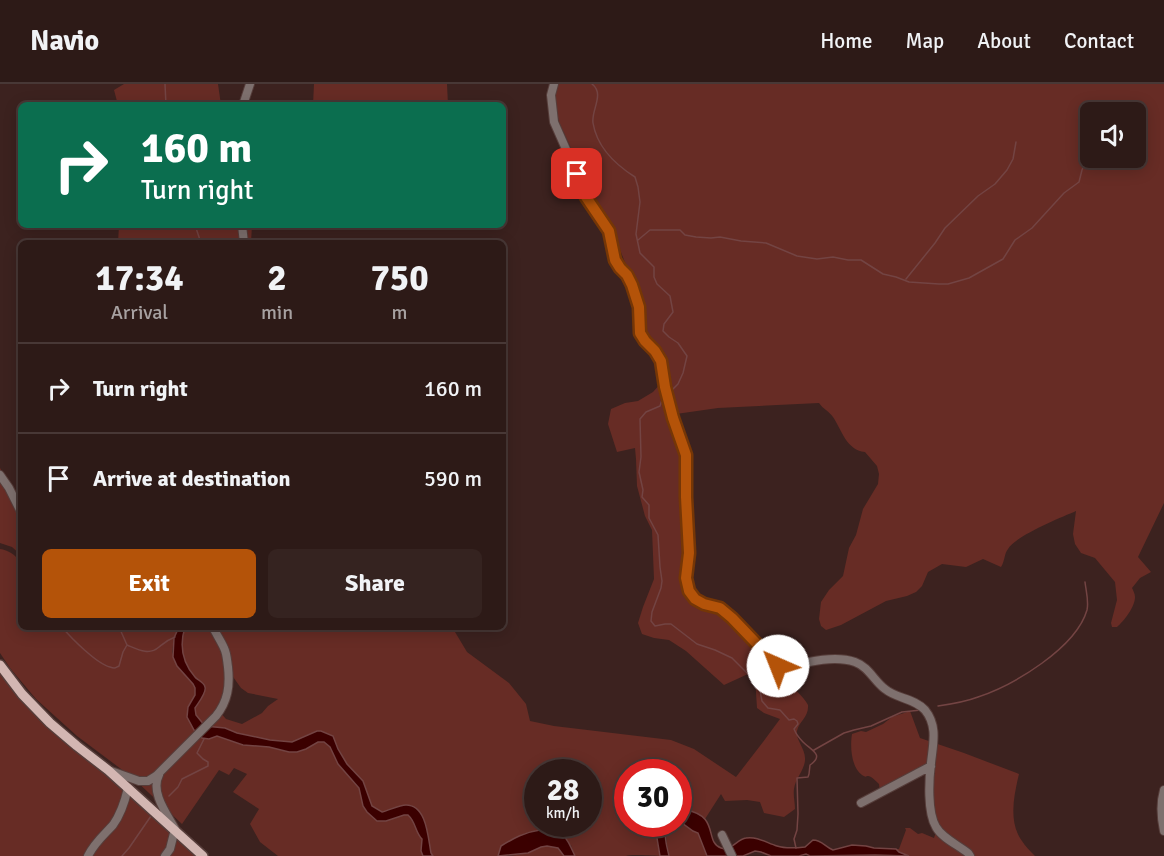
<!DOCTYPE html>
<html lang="en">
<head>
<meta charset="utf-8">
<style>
	:root { --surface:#2d1a17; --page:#352320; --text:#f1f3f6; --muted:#a7a1a1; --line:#483836; --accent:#b45309 }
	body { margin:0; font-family:Signika,sans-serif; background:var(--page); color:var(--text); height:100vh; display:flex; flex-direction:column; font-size:22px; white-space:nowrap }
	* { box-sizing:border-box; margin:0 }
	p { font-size:20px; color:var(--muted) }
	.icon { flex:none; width:33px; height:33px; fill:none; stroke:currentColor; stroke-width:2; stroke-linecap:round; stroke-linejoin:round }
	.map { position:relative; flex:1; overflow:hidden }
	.details { position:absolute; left:18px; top:156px; width:488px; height:390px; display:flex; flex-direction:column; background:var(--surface); border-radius:9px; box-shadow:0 3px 15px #0003,0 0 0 2px var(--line) }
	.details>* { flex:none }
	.guide { position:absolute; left:18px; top:18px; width:488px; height:126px; border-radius:9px; box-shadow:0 3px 15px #0003,0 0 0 2px var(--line); background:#0b6e4f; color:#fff; overflow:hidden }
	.tools { position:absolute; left:1080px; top:18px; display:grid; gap:12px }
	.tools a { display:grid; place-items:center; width:66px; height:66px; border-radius:9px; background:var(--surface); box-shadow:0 3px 15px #0003,0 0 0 2px var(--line); font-size:30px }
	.speed { position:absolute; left:524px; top:675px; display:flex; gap:12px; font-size:30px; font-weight:700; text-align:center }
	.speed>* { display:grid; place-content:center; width:78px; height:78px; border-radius:50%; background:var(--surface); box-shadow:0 3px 15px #0003,0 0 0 2px var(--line); line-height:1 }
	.speed small { font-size:15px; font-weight:400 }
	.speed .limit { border:9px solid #d22; background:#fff; color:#111 }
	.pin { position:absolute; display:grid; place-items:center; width:51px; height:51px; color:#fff; margin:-26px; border-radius:12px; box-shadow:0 3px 9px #0006 }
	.me { position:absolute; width:66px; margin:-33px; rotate:316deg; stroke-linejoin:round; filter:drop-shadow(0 0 4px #0008) }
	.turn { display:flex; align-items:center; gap:21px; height:126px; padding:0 24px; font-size:27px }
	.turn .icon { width:78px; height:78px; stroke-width:2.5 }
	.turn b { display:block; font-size:42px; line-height:51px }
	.eta { display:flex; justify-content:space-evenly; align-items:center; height:102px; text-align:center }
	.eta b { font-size:36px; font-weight:700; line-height:42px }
	.button { display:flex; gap:12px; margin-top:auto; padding:12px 24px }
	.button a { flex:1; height:69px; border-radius:9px; background:var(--accent); color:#fff; font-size:24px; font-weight:700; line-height:69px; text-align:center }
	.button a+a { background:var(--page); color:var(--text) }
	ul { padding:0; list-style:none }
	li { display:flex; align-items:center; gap:18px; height:90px; padding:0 24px; border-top:2px solid var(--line) }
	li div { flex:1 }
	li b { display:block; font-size:22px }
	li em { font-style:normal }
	header { display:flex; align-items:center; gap:36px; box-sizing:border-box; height:84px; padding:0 30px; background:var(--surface); border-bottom:2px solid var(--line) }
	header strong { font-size:28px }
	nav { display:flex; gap:33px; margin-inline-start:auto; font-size:21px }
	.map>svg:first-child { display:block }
</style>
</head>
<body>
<header>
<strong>Navio</strong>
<nav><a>Home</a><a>Map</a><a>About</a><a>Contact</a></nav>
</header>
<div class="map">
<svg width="1164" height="772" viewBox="0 0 1164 772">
	<rect width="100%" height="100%" fill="#3c221f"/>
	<path fill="#672c25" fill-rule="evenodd" d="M124,0H218L221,21H118L114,6Z
		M314,0H447L448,21H313Z
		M555,0H1164V419L1138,473L1151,488L1140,494L1132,504C1133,506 1135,510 1135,513C1135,523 1124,537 1117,543H1112L1111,539L1117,516L1115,498L1095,474L1081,469L1075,460L1073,450L1076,427C1060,434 1017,451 1008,465C1004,470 1005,477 1001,483L983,475L966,483L942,480L928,488L922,502L916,508L907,512L886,517L841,541L826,546L821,542L819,535L821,518L829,506L843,492L849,464L856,451L863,425L878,400L879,390L877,382L865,368C846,366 842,346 833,333C829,327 823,325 819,319L718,324L676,330V334L688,367L687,498L695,510L721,520L753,547L776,577L763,586C769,599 772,595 783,599C793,602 803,612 808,621C809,633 799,637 797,647C795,654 805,665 805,674C806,684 795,695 794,705C793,711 795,719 795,725L784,733L764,729L760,718L747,716L725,717L721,710L705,735C697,729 688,726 678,727V688H627V740H659L656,748L660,772C651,772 632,770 626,772H575L571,761L517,753L501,762L498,772H433L431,769C428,755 427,720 406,721C399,722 390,726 382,728L371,722L363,697L347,680L336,660L317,647L292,658L270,656L237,649L225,644L205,642L196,631L195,624L205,608L204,600C184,588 178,564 185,543H452L467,568L509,599L526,620L530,637L554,642L671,656L694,665L736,693L763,658L780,635L764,629L757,624L755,593L748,590L724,601L686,567L669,556L654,554L642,550L638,539L643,523L654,495L652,446L645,432L637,402L636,375L635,364L617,368L608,340L611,325L625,319L638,317L653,308L662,298L664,278L656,260L648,250L644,243L637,205L626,181L611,143L591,108L559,38L553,10ZM1090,28H1136V74H1090ZM231,590L241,604L248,609L278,615L268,622L262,629L242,640L226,635L219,627ZM537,688H588V740H537Z
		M119,141H252L251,159H118Z
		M0,384L21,421V471L12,463L0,459Z
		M0,465C8,466 16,471 20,478C23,485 21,532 21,543H179L174,554L172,568L177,582L193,600L195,604V611L188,623L209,655L217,652L243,661L269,663L289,668H297L306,665L318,658H324L330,663L338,680L359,704L363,722L394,735C399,733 405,728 410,732L422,755L421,767L423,772H278L260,758L250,740L259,725L233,708L247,690L234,684L229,691L219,686L182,740L133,694L77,652L36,615L10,584L0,569Z
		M0,584L20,610L204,772H0Z
		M910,627L920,654L964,669L1019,690C1014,711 1008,738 1022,757C1025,762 1030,767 1035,772H909L899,768L896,765H899L906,746L905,744H910L918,750L922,749L934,754L936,748L926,681L896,697L880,708L879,700C876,697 874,695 871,693C865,690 868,695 862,691C851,683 850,662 852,650L861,647L866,648L883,640L892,633Z
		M678,736L693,747L698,749L707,772H669C668,762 663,749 669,740H678Z
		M547,762L558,764L564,772H510L528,769L541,763Z"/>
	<path fill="#3b0000" stroke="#734443" stroke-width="1.5" d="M179,543H185C179,562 182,578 195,593C197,596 204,598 205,603C207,609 198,619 195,624L196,631L205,642L225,644L237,649L270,656L292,658L317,647H321L333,652L338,665L347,680L363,697L372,722L382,728C390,726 399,721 406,721C427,721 428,754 431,769L433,772H423L421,767L422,755C415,748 416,738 408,731H404L386,737H377L367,728L363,722L359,704L338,680L330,663L324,658H318L306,665L297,668H289L269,663L243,661L217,652L209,655L202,654L194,646L187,633L188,623L195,611V604L193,600L177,582L173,573L174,554Z
		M686,726C720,732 704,758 721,764C731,768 737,755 746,754C757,752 767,759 777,762C786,765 796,764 805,763L813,756C822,756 825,763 833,766L852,761L866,762L874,764L896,765L899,768L909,772L875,771L810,772L806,770L799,772H771L761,768L755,767L743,772H707L698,749L693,747L678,736V727Z
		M659,740H669C662,749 667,762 669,772H660L656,748Z
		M540,746C565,749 565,750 575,772H564L558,764L547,762L541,763L528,769L498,772L501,762C514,754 525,748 540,746Z"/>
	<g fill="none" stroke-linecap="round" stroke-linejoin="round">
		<path stroke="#734443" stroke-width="1.5" d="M165,0L166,21
			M592,0C605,10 591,26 593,39C597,63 616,81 635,93L638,103L640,118L636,150L640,169L654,183V193L657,200L670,212L673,228L664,240L663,247L669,253L678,259L687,272L683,289L678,300L672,306
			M195,141L201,159
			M638,156L650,146H680L685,151L696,153L711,154L720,153L741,157L766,159L797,172L817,175L833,173L848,176H861L883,190L896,193L909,198L939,200H948L969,194L1003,175L1015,156L1032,144L1064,109L1079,98L1082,86L1090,67
			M906,195L935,159L945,144L978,112L995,100L1007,86L1013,75L1016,58
			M664,310L660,322L646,328L640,335L641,373L639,388L643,406L642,413L649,421V434L658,451L660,483L662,497L661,504L652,528L651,537L655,542L665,540H671L697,560L715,566L732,574L749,591L758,596L762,617L768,624L780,626L789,636L794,635L797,637L798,640L794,645C796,650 799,654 803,658C811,666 825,671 810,681L809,690L808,693L797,694L798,730L797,746L794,755L796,764
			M62,543C71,554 97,580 110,583C115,585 115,584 119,582L123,568L127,561
			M119,543L127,561C137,565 149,572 159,563C165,558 167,556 175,553
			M938,622C952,620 965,618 978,613C1014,601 1076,564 1087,526C1089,517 1086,507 1085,498
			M814,666L844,649L854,646L871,642L902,628L921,626
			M169,712L178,703L182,695L208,682V678L203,675L197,669L204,655
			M122,772L129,764L151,732"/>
		<g stroke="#563d3a" stroke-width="10">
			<path id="minor" d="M554,0L551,11L554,38L577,90L586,113L609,147L615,176L620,184L627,191L632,201L639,223L641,249L644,257L655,267L661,277L665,303L673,334L686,371V413L689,469L686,494L689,507L695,515L704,520L720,524L732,534L778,582C789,585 798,580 809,578C823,575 841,573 855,578C869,583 874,597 885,605C897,615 914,614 925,626C938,642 933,660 931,679C929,695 927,728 936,743C942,754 958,761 968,769L970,772
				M243,21L250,0
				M242,141L244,159
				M0,391L9,404L21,428
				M111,687L139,697H148L156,692L216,632C228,617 230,602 228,583C227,577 227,570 224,564C221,557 216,550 213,543
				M159,691C150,708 167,730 175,745L170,765L165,772
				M1164,706C1160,720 1161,733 1164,747
				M861,719L931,682
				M722,751L732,772
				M88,772C94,759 104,751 113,741C121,730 125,717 128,704"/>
		</g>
		<g stroke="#563d3a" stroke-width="12">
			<path id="major" d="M0,581L22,610L50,639L77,662L108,686L203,772"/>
		</g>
		<use href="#minor" stroke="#7e706e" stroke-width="8"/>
		<use href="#major" stroke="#d3b6b2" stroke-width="9"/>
	</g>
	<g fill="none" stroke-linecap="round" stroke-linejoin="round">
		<g stroke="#753606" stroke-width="15">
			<path id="route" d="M577,90L586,113L609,147L615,176L620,184L627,191L632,201L639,223L640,249L645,257L655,267L661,277L665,303L673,334L686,371V413L689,469L686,494L689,507L695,515L704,520L720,524L732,534L778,582"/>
		</g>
		<use href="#route" stroke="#b45309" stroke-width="10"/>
	</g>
</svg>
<div class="tools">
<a><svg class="icon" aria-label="sound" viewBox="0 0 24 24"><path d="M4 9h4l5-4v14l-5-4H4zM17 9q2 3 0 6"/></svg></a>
</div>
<div class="speed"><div>28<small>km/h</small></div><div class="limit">30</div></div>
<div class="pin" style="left:577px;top:90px;background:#d93025"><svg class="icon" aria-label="arrive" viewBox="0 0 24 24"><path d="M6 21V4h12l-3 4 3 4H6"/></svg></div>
<svg class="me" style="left:778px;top:582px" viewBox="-20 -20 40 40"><circle r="19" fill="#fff"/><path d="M0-13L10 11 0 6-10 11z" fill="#b45309"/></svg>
<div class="guide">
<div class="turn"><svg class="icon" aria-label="right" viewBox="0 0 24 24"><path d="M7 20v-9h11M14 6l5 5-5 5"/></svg><div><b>160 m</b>Turn right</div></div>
</div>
<section class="details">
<div class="eta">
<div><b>17:34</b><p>Arrival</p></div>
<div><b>2</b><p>min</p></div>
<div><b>750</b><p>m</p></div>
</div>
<ul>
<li><svg class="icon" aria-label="right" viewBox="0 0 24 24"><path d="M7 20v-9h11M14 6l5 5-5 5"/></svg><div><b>Turn right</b></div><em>160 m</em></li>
<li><svg class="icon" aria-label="arrive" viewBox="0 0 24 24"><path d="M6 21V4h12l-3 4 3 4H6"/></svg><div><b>Arrive at destination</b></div><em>590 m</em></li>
</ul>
<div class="button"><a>Exit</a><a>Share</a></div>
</section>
</div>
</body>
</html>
